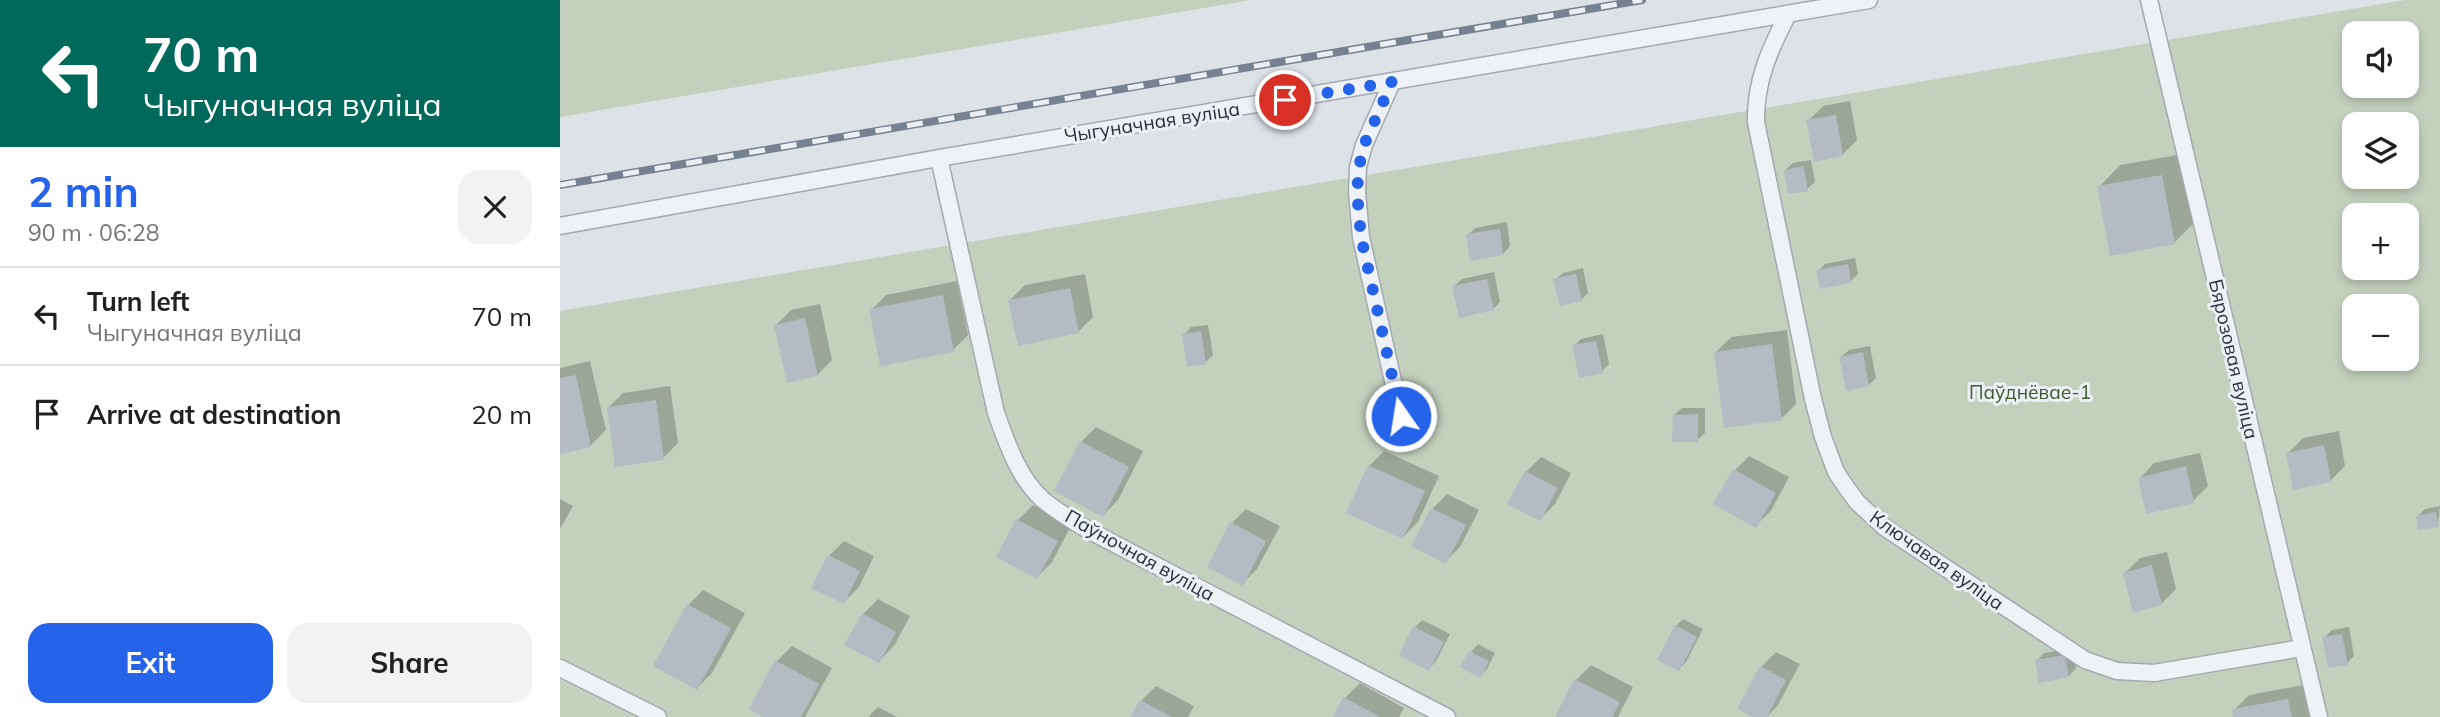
<!DOCTYPE html>
<html lang="en">
<head>
<meta charset="utf-8">
<style>
	:root { --surface:#fff; --page:#f2f2f2; --text:#202124; --muted:#757577; --line:#e0e0e0; --accent:#2563eb }
	body { margin:0; font-family:Mulish,sans-serif; background:var(--page); color:var(--text); height:100vh; display:flex; flex-direction:column; font-size:26px; white-space:nowrap }
	* { box-sizing:border-box; margin:0 }
	p { font-size:23px; color:var(--muted) }
	.icon { flex:none; width:38px; height:38px; fill:none; stroke:currentColor; stroke-width:2; stroke-linecap:round; stroke-linejoin:round }
	.map { position:relative; flex:1; overflow:hidden }
	.panel { display:flex; flex-direction:column; background:var(--surface); width:560px }
	.panel>* { flex:none }
	.top-card { background:#00695c; color:#fff; overflow:hidden }
	.fabs { position:absolute; left:1782px; top:21px; display:grid; gap:14px }
	.fabs a { display:grid; place-items:center; width:77px; height:77px; border-radius:14px; background:var(--surface); box-shadow:0 4px 10px #0003; font-size:35px }
	.pin { position:absolute; display:grid; place-items:center; width:60px; height:60px; color:#fff; margin:-30px; border:4px solid #fff; border-radius:50%; box-shadow:0 2px 7px #0007 }
	.me { position:absolute; width:77px; margin:-38px; rotate:347deg; stroke-linejoin:round; filter:drop-shadow(0 0 5px #0008) }
	.turn { display:flex; align-items:center; gap:24px; height:147px; padding:0 28px; font-size:32px }
	.turn .icon { width:91px; height:91px; stroke-width:2.5 }
	.turn b { display:block; font-size:49px; line-height:60px }
	.round { display:grid; place-items:center; flex:none; width:74px; height:74px; border-radius:21px; background:var(--page) }
	.headline { display:flex; align-items:center; justify-content:space-between; height:119px; padding:0 28px }
	h1 { font-size:42px; font-weight:700; line-height:52px; color:var(--accent) }
	.action { display:flex; gap:14px; margin-top:auto; padding:14px 28px }
	.action a { flex:1; height:80px; border-radius:21px; background:var(--accent); color:#fff; font-size:28px; font-weight:700; line-height:80px; text-align:center }
	.action a+a { background:var(--page); color:var(--text) }
	ul { padding:0; list-style:none }
	li { display:flex; align-items:center; gap:21px; height:98px; padding:0 28px; border-top:2px solid var(--line) }
	li div { flex:1 }
	li b { display:block; font-size:26px }
	li em { font-style:normal }
	main { display:flex; flex:1; min-height:0 }
	.map>svg:first-child { display:block }
</style>
</head>
<body>
<main>
<section class="panel">
<div class="top-card">
<div class="turn"><svg class="icon" aria-label="left" viewBox="0 0 24 24"><path d="M17 20v-9H6M10 6l-5 5 5 5"/></svg><div><b>70 m</b>Чыгуначная вуліца</div></div>
</div>
<div class="headline"><div><h1>2 min</h1><p>90 m · 06:28</p></div><a class="round"><svg class="icon" aria-label="close" viewBox="0 0 24 24"><path d="M6 6l12 12M18 6L6 18"/></svg></a></div>
<ul>
<li><svg class="icon" aria-label="left" viewBox="0 0 24 24"><path d="M17 20v-9H6M10 6l-5 5 5 5"/></svg><div><b>Turn left</b><p>Чыгуначная вуліца</p></div><em>70 m</em></li>
<li><svg class="icon" aria-label="arrive" viewBox="0 0 24 24"><path d="M6 21V4h12l-3 4 3 4H6"/></svg><div><b>Arrive at destination</b></div><em>20 m</em></li>
</ul>
<div class="action"><a>Exit</a><a>Share</a></div>
</section>
<div class="map">
<svg width="1880" height="717" viewBox="0 0 1880 717">
	<rect width="100%" height="100%" fill="#dde2e7"/>
	<path fill="#c4d0be" fill-rule="evenodd" d="M0,0H691L0,117Z
		M1845,0H1880V717H0V311ZM1794,33H1846V86H1794ZM1794,124H1846V177H1794ZM1794,215H1846V268H1794ZM1794,306H1846V359H1794Z"/>
	<path fill="#0003" d="M1290,101L1297,140L1282,155L1248,121L1263,106Z
		M1831,119V124H1800Z
		M1794,129V171L1784,139Z
		M1623,154L1636,221L1614,243L1539,187L1560,165Z
		M1251,160L1255,182L1247,189L1225,170L1233,163Z
		M947,222L950,246L943,254L908,235L915,228Z
		M1295,258L1298,274L1291,281L1258,271L1265,264Z
		M1023,268L1028,293L1021,300L995,280L1003,273Z
		M934,272L940,302L933,309L894,286L902,279Z
		M525,274L533,317L518,332L450,300L465,285Z
		M397,281L408,335L393,350L311,310L326,295Z
		M260,304L272,360L257,375L216,325L231,310Z
		M648,325L653,355L646,362L624,335L631,327Z
		M1227,330L1236,404L1221,419L1156,352L1171,337Z
		M1043,334L1049,364L1042,371L1014,346L1021,339Z
		M1310,346L1316,378L1309,385L1281,357L1289,350Z
		M30,361L46,430L31,445L0,452V368Z
		M110,386L118,443L103,458L48,408L63,393Z
		M1122,408H1145V433L1137,440L1114,415Z
		M536,427L583,451L558,500L543,515L521,442Z
		M1779,431L1785,466L1770,481L1728,453L1743,438Z
		M824,451L879,476L858,522L843,537L809,466Z
		M1640,453L1648,486L1633,501L1580,478L1594,463Z
		M1189,456L1229,477L1211,511L1196,525L1174,471Z
		M981,457L1011,473L995,504L980,519L966,472Z
		M887,494L919,510L900,547L885,562L872,509Z
		M0,499L13,506L0,529Z
		M473,505L511,526L492,562L477,577L458,520Z
		M1880,506L1878,525L1858,516L1865,509Z
		M686,509L720,526L697,569L683,583L672,523Z
		M284,541L314,556L299,587L284,602L269,556Z
		M1607,552L1616,589L1601,604L1565,573L1580,558Z
		M143,590L185,613L152,673L137,688L128,605Z
		M318,599L350,616L334,646L319,661L303,614Z
		M1123,619L1143,629L1126,662L1119,669L1116,626Z
		M862,620L890,634L876,661L869,669L855,627Z
		M1789,627L1794,656L1787,663L1764,638L1772,630Z
		M918,644L935,653L927,669L920,676L903,667L911,652Z
		M232,646L272,668L245,717H207L191,708L217,661Z
		M1512,648L1516,668L1509,676L1477,661L1484,653Z
		M1216,652L1240,664L1218,705L1207,717H1197L1201,667Z
		M1031,665L1073,687L1058,717H996L1016,680Z
		M800,683L844,708L839,717H775L785,698Z
		M1743,685L1749,717H1675L1674,710L1689,695Z
		M596,686L634,706L628,717H572L581,701Z
		M318,707L337,717H308Z"/>
	<path fill="#b4bbc3" d="M1276,115L1283,156L1254,162L1246,120Z
		M1794,137V172L1788,173L1782,139Z
		M1244,166L1248,191L1228,194L1224,170Z
		M1602,175L1615,244L1550,256L1537,186Z
		M940,229L943,255L910,261L906,234Z
		M1288,264L1291,283L1260,289L1256,270Z
		M1016,274L1022,301L1000,306L993,279Z
		M927,279L934,310L899,318L892,286Z
		M510,288L519,333L458,346L448,300Z
		M383,295L394,352L320,366L309,309Z
		M245,318L258,376L227,383L214,325Z
		M641,331L646,364L627,367L622,334Z
		M1036,341L1043,373L1019,378L1012,345Z
		M1212,344L1222,420L1164,428L1154,352Z
		M1303,352L1309,386L1286,391L1279,357Z
		M16,375L31,447L0,454V378Z
		M96,400L104,460L55,467L47,407Z
		M1138,414V442H1112L1113,415Z
		M520,441L569,467L543,517L494,491Z
		M1764,445L1771,482L1733,490L1726,453Z
		M808,465L865,491L843,539L786,513Z
		M1626,466L1634,503L1586,514L1578,478Z
		M1173,469L1216,493L1196,528L1153,504Z
		M965,471L998,488L980,521L947,504Z
		M871,508L906,525L886,564L851,546Z
		M1876,512L1879,527L1858,530L1856,516Z
		M456,519L498,541L477,579L436,557Z
		M670,522L706,541L683,586L647,567Z
		M268,555L300,571L284,604L251,588Z
		M1592,565L1602,605L1573,613L1563,573Z
		M127,604L171,628L137,690L93,666Z
		M302,613L336,632L319,663L284,645Z
		M1115,625L1137,637L1119,671L1097,660Z
		M853,626L884,642L869,671L839,655Z
		M1782,634L1788,665L1768,668L1762,637Z
		M909,651L929,661L920,678L900,667Z
		M1505,655L1509,677L1479,683L1475,660Z
		M215,660L259,684L241,717H203L189,709Z
		M1200,666L1226,680L1207,717H1193L1177,709Z
		M1014,679L1060,702L1052,717H995Z
		M783,697L820,717H773Z
		M1728,699L1732,717H1673L1672,709Z
		M580,700L612,717H570Z"/>
	<g fill="none" stroke-linecap="round" stroke-linejoin="round">
		<g stroke="#a3a9b1" stroke-width="19">
			<path id="lane" d="M1589,0L1759,717
				M1228,14C1210,49 1195,81 1196,122L1253,399L1263,437L1276,472L1286,487L1297,502L1324,527L1525,660L1557,671L1594,673L1742,648
				M832,82L804,145L798,167L797,192L801,237L841,417
				M379,158L436,413C447,443 458,477 482,499C496,511 512,520 528,530L887,717
				M0,226L379,158L1309,0
				M0,668L98,717"/>
		</g>
		<use href="#lane" stroke="#eff2f5" stroke-width="16"/>
		<g stroke="#778290" stroke-width="8">
			<path id="rail" d="M0,185L1082,0"/>
		</g>
		<use href="#rail" stroke="#ecf0f4" stroke-width="5" stroke-dasharray="16" stroke-linecap="butt"/>
	</g>
	<g fill="none" stroke-linecap="round" stroke-linejoin="round">
		<path stroke="#2563eb" stroke-width="12" stroke-dasharray="0 21.6" d="M725,100L832,82L804,145L799,167L797,192L801,237L841,416"/>
	</g>
	<g text-anchor="middle" stroke-width="6" stroke-linejoin="round" paint-order="stroke">
		<g font-size="19" fill="#27313d" stroke="#ecf0f4">
			<text transform="translate(592 122) rotate(-9)" y="7">Чыгуначная вуліца</text>
			<text transform="translate(1674 359) rotate(77)" y="7">Бярозовая вуліца</text>
			<text transform="translate(580 555) rotate(29)" y="7">Паўночная вуліца</text>
			<text transform="translate(1377 560) rotate(35)" y="7">Ключавая вуліца</text>
		</g>
		<g font-size="19" fill="#3e5834" stroke="#ecf0f4">
			<text x="1470" y="399">Паўднёвае-1</text>
		</g>
	</g>
</svg>
<div class="fabs">
<a><svg class="icon" aria-label="sound" viewBox="0 0 24 24"><path d="M4 9h4l5-4v14l-5-4H4zM17 9q2 3 0 6"/></svg></a>
<a><svg class="icon" aria-label="layers" viewBox="0 0 24 24"><path d="M12 4l9 5-9 5-9-5zM3 14l9 5 9-5"/></svg></a>
<a>+</a>
<a>−</a>
</div>
<div class="pin" style="left:725px;top:100px;background:#d93025"><svg class="icon" aria-label="arrive" viewBox="0 0 24 24"><path d="M6 21V4h12l-3 4 3 4H6"/></svg></div>
<svg class="me" style="left:841px;top:416px" viewBox="-20 -20 40 40"><circle r="17" fill="#2563eb" stroke="#fff" stroke-width="3"/><path d="M0-11L8 9 0 5-8 9z" fill="#fff"/></svg>
</div>
</main>
</body>
</html>
